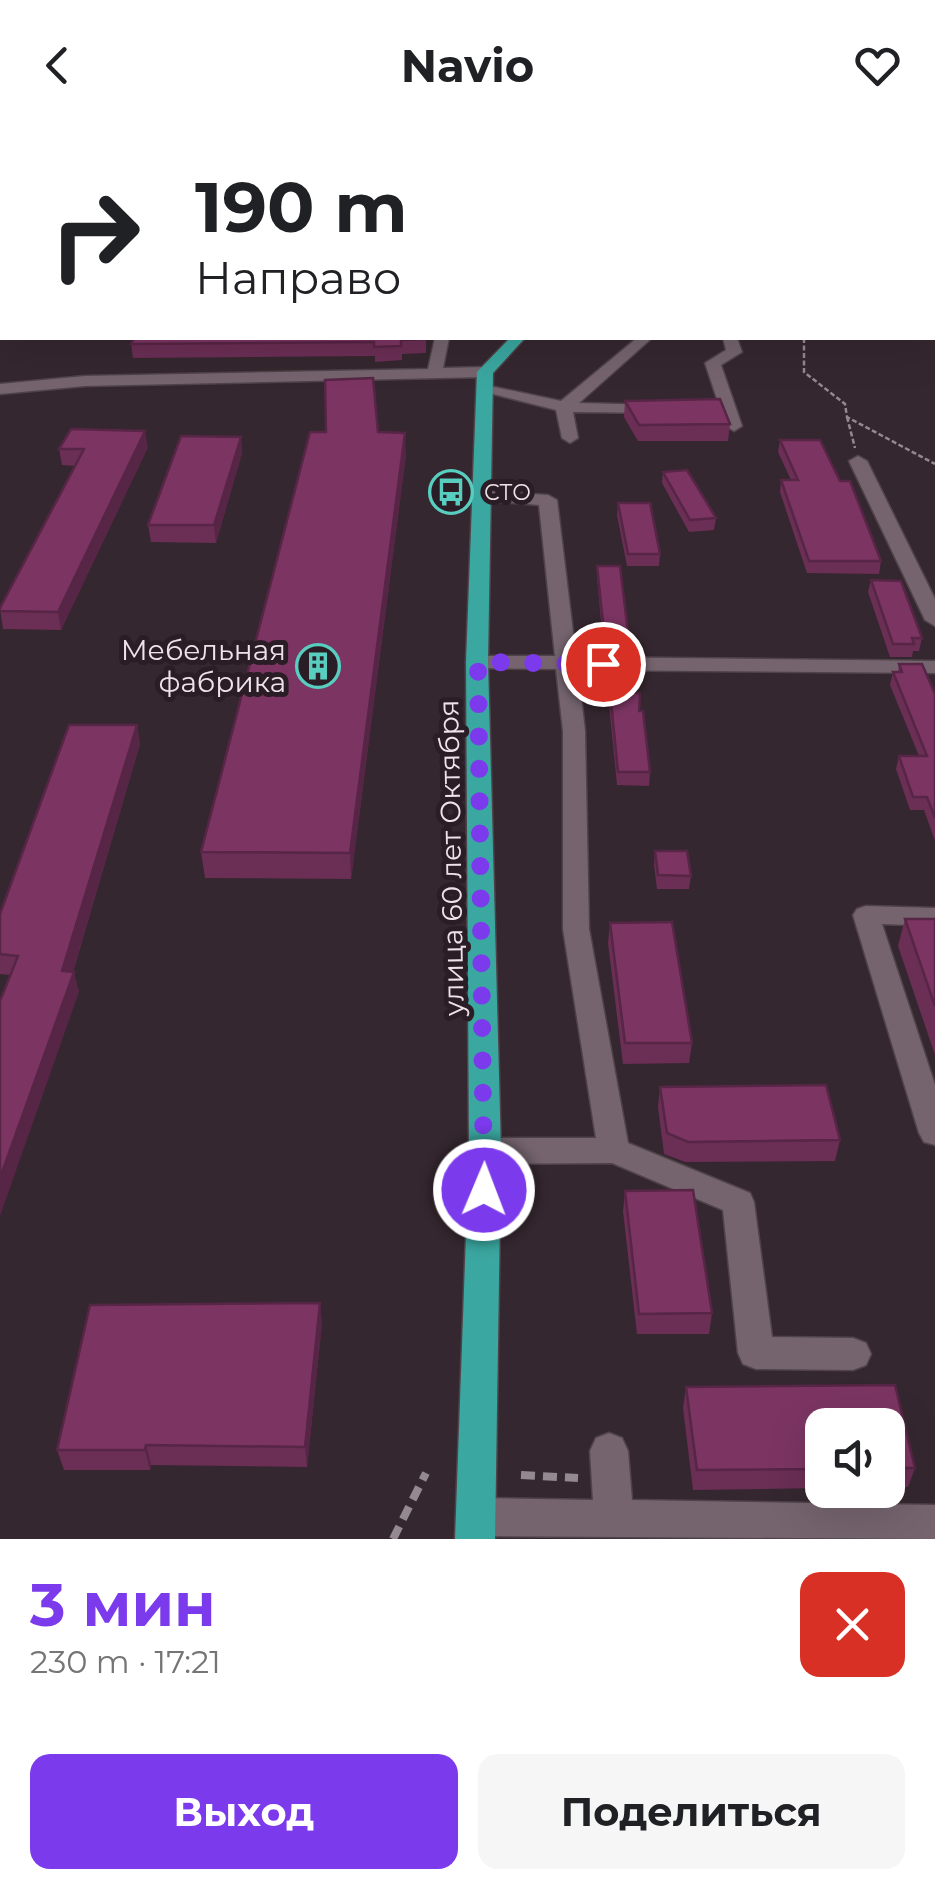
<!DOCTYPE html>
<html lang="ru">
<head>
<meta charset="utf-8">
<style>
	:root { --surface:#fff; --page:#f6f6f6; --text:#202124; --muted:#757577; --accent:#7c3aed }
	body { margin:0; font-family:Montserrat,sans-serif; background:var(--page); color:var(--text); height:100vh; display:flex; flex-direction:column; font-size:38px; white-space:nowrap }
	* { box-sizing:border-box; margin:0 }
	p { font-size:32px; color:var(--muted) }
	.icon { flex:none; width:55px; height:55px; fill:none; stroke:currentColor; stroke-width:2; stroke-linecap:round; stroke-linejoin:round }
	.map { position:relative; height:1409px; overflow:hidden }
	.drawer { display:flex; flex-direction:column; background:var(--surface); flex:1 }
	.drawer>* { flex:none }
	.guide { position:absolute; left:0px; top:0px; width:935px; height:210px; box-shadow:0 10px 40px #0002; background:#fff; color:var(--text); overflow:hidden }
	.tools { position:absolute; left:805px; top:1278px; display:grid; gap:20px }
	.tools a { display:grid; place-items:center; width:100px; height:100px; border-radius:20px; background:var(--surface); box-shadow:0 10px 40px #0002; font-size:50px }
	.pin { position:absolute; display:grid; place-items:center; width:85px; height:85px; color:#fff; margin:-42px; border:5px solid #fff; border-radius:50%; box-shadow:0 2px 10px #0007 }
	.me { position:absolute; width:110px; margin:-55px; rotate:1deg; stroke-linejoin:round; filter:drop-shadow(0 0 8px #0008) }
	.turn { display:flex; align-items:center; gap:35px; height:210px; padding:0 30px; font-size:45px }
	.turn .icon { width:130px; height:130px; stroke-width:2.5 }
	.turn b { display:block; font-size:70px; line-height:85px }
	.round { display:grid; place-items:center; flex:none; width:105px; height:105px; border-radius:20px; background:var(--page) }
	.head { display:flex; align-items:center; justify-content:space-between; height:170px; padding:0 30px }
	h1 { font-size:60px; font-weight:700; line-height:75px; color:var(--accent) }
	.action { display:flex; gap:20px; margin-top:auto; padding:20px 30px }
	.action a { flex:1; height:115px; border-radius:20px; background:var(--accent); color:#fff; font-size:40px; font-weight:700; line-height:115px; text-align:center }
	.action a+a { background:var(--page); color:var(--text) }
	header { display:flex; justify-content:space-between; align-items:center; height:130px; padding:0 30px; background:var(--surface); font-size:45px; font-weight:700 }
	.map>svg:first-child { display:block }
</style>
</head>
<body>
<header><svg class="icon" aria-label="back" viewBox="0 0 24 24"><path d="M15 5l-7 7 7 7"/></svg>Navio<svg class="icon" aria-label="heart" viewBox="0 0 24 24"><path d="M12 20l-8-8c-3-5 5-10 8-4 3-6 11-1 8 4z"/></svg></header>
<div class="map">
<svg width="935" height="1409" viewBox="0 0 935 1409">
	<rect width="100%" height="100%" fill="#35272f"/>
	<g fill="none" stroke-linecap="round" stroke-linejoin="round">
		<g stroke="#4f4349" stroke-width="3">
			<path id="minor" d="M506,0H598L596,2Z
				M932,9H935V15H932Z
				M932,55H935V63H932Z
				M435,208H449L443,238L485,237L493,242L485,247L85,256L0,264V254L85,246L428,239Z
				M637,208H652L579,273L658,275L664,277V283L573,282L578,308L570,313L562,308L556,280L477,260L485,255L561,271Z
				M723,208H737L742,222L721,235L742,296L734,301L726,296L705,233L726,220Z
				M858,326L867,331L935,469V496L925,490L849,331Z
				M482,361L548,365L557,370L576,527L935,531V543L578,540L585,601L589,799L628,1013L750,1063L754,1072L772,1207L853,1208L866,1213L871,1224L866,1235L853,1240L756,1239L743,1234L738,1223L723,1080L612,1033L485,1034L474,1030L469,1021L474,1012L485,1008H596L563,799V601L556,539L477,538L466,532L477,526H555L539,375L476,370V362Z
				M866,776L935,778V796L882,794L935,955V1015L924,1012L919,1003L853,785L857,779Z
				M609,1303L622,1308L628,1321L632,1370L935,1375V1409L477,1406L463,1401L457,1387L463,1373L477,1368L593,1370L590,1321L596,1308Z"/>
		</g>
		<g stroke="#4f4349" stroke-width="3">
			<path id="major" d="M589,0H599L600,2H590Z
				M510,208H525L493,243L488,532L501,1021L495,1409H455L469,1021L466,532L477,242Z"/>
		</g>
		<path stroke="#94898f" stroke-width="2.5" stroke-dasharray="5 2.5" stroke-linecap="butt" d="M804,208V242L845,274L847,287L935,334
			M847,287L855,318"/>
		<path stroke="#94898f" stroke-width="8" stroke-dasharray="14 8" stroke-linecap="butt" d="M521,1345L578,1348
			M393,1409L426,1343"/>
		<use href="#minor" fill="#75646e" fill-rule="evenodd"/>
		<use href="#major" fill="#3aa7a0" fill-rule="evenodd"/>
	</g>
	<path fill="#6b2e55" d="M426,208V223L402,224V230L375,232V226L133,228L131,214Z
		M625,271L730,294L728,311H638L624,287Z
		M378,302L406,324L351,749L205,748L201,722Z
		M241,307L242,323L216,413L151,412L148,395Z
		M780,310L881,431L879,444L807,443L780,362L781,350H791L778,322Z
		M148,317L61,500L3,499L0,478L76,336L62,335L59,319Z
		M663,342L716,388L714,400L689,402L662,353Z
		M618,373L660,424L659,436H627L617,385Z
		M597,436L629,511L628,524H604L597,448Z
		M871,450L922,508L919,521H913L912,527H890L868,462Z
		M607,531L635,563L650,642L649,656L617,655L606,544Z
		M899,534L935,564V711L924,680H910L896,639L899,626H919L890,555L893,542H898Z
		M137,595L140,614L73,842L79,862L10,845L0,844V784Z
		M655,721L691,746L689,759H657L654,735Z
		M905,789H935V925L898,816Z
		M610,793L692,913L689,933L623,934L608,813Z
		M660,957L840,1010L835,1031L685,1032L664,1024L658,977Z
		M625,1061L712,1183L709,1204H637L623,1081Z
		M322,1193L307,1337L151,1335L150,1340H64L57,1320Z
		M895,1255L915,1338L908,1357L888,1358V1295H822V1358L693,1360L683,1278L686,1257Z"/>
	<path fill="#572545" d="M337,0H351L348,2H333Z
		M145,301L148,317L61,500L58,482Z
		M405,303L406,324L351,749L350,723Z
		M241,307L242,323L216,413L214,395Z
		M137,595L140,614L67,861L74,842L79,862L0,1086V1048Z
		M320,1173L322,1193L307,1337L305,1317Z
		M146,1315L151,1335L150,1340L145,1320Z"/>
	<path fill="#7c3563" stroke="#572545" stroke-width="2.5" d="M277,0H337L333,2H273Z
		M134,208H426V209L401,210V216L374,217V212L131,214Z
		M373,248L378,302L405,303L350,723L201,722L310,302H326L325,250Z
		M720,269L730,294L639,295L625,271Z
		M71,299L145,301L58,482L0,481V478L84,319H59Z
		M181,306L241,307L214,395H148Z
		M780,310H820L840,351H850L881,431H809L781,350H798Z
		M687,340L716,388L690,390L663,342Z
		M618,373H650L660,424H628Z
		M597,436H620L629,511H605Z
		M871,450L901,451L922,508H912L914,514H893Z
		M607,531H631L635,563H640L639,581H643L650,642H618Z
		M899,534H922L935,564V688L927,667H913L899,626H927L893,542H902Z
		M69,595H137L62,841L74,842L0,1048V871L18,826L0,824V784Z
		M655,721H687L691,746L658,745Z
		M905,789H935V876Z
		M672,792L692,913H625L610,793Z
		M826,955L840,1010L688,1012L667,1003L660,957Z
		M693,1060L712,1183L639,1184L625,1061Z
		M320,1173L305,1317L146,1315L145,1320H57L90,1175Z
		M895,1255L915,1338H888V1295H822V1339L697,1340L686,1257Z"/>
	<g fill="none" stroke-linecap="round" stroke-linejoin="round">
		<path stroke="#7c3aed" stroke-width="18" stroke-dasharray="0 32.4" d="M484,1060L478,532L603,534"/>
	</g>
	<defs>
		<g id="bus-ring" transform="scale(2.25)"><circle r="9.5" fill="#2b1d25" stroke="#58cec0" stroke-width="1.5"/><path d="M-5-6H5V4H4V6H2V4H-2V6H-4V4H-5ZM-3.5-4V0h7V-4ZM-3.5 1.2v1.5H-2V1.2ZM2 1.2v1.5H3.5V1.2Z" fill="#58cec0"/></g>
		<g id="building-ring" transform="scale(2.25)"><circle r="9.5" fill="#2b1d25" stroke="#58cec0" stroke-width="1.5"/><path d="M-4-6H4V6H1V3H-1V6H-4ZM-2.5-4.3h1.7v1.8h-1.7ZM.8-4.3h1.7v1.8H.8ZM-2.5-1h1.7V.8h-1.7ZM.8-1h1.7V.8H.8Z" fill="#58cec0"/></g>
	</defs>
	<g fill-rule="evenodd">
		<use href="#bus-ring" x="451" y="362"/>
		<use href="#building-ring" x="318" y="536"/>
	</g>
	<g text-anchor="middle" stroke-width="10" stroke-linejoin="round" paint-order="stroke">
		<g font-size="22" fill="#ede3e8" stroke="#2b1d25" text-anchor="start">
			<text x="484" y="370">СТО</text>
		</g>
		<g font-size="28" fill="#ede3e8" stroke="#2b1d25" text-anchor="end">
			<text x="286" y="530">Мебельная<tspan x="286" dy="32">фабрика</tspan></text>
		</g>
		<g font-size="28" fill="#ede3e8" stroke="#2b1d25">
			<text transform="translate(451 728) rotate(-91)" y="10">улица 60 лет Октября</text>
		</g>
	</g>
</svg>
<div class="tools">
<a><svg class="icon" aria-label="sound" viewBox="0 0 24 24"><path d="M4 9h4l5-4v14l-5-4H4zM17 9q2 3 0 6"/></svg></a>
</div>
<div class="pin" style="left:603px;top:534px;background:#d93025"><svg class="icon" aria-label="arrive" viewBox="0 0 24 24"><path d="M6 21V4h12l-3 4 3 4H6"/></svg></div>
<svg class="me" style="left:484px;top:1060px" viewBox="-20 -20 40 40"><circle r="17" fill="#7c3aed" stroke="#fff" stroke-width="3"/><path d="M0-11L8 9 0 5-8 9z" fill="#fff"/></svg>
<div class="guide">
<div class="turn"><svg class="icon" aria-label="right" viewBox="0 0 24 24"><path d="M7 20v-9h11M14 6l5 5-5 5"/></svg><div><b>190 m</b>Направо</div></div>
</div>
</div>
<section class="drawer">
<div class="head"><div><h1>3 мин</h1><p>230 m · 17:21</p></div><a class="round" style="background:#d93025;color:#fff"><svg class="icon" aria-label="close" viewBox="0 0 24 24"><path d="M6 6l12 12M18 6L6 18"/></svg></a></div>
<div class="action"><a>Выход</a><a>Поделиться</a></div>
</section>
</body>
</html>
